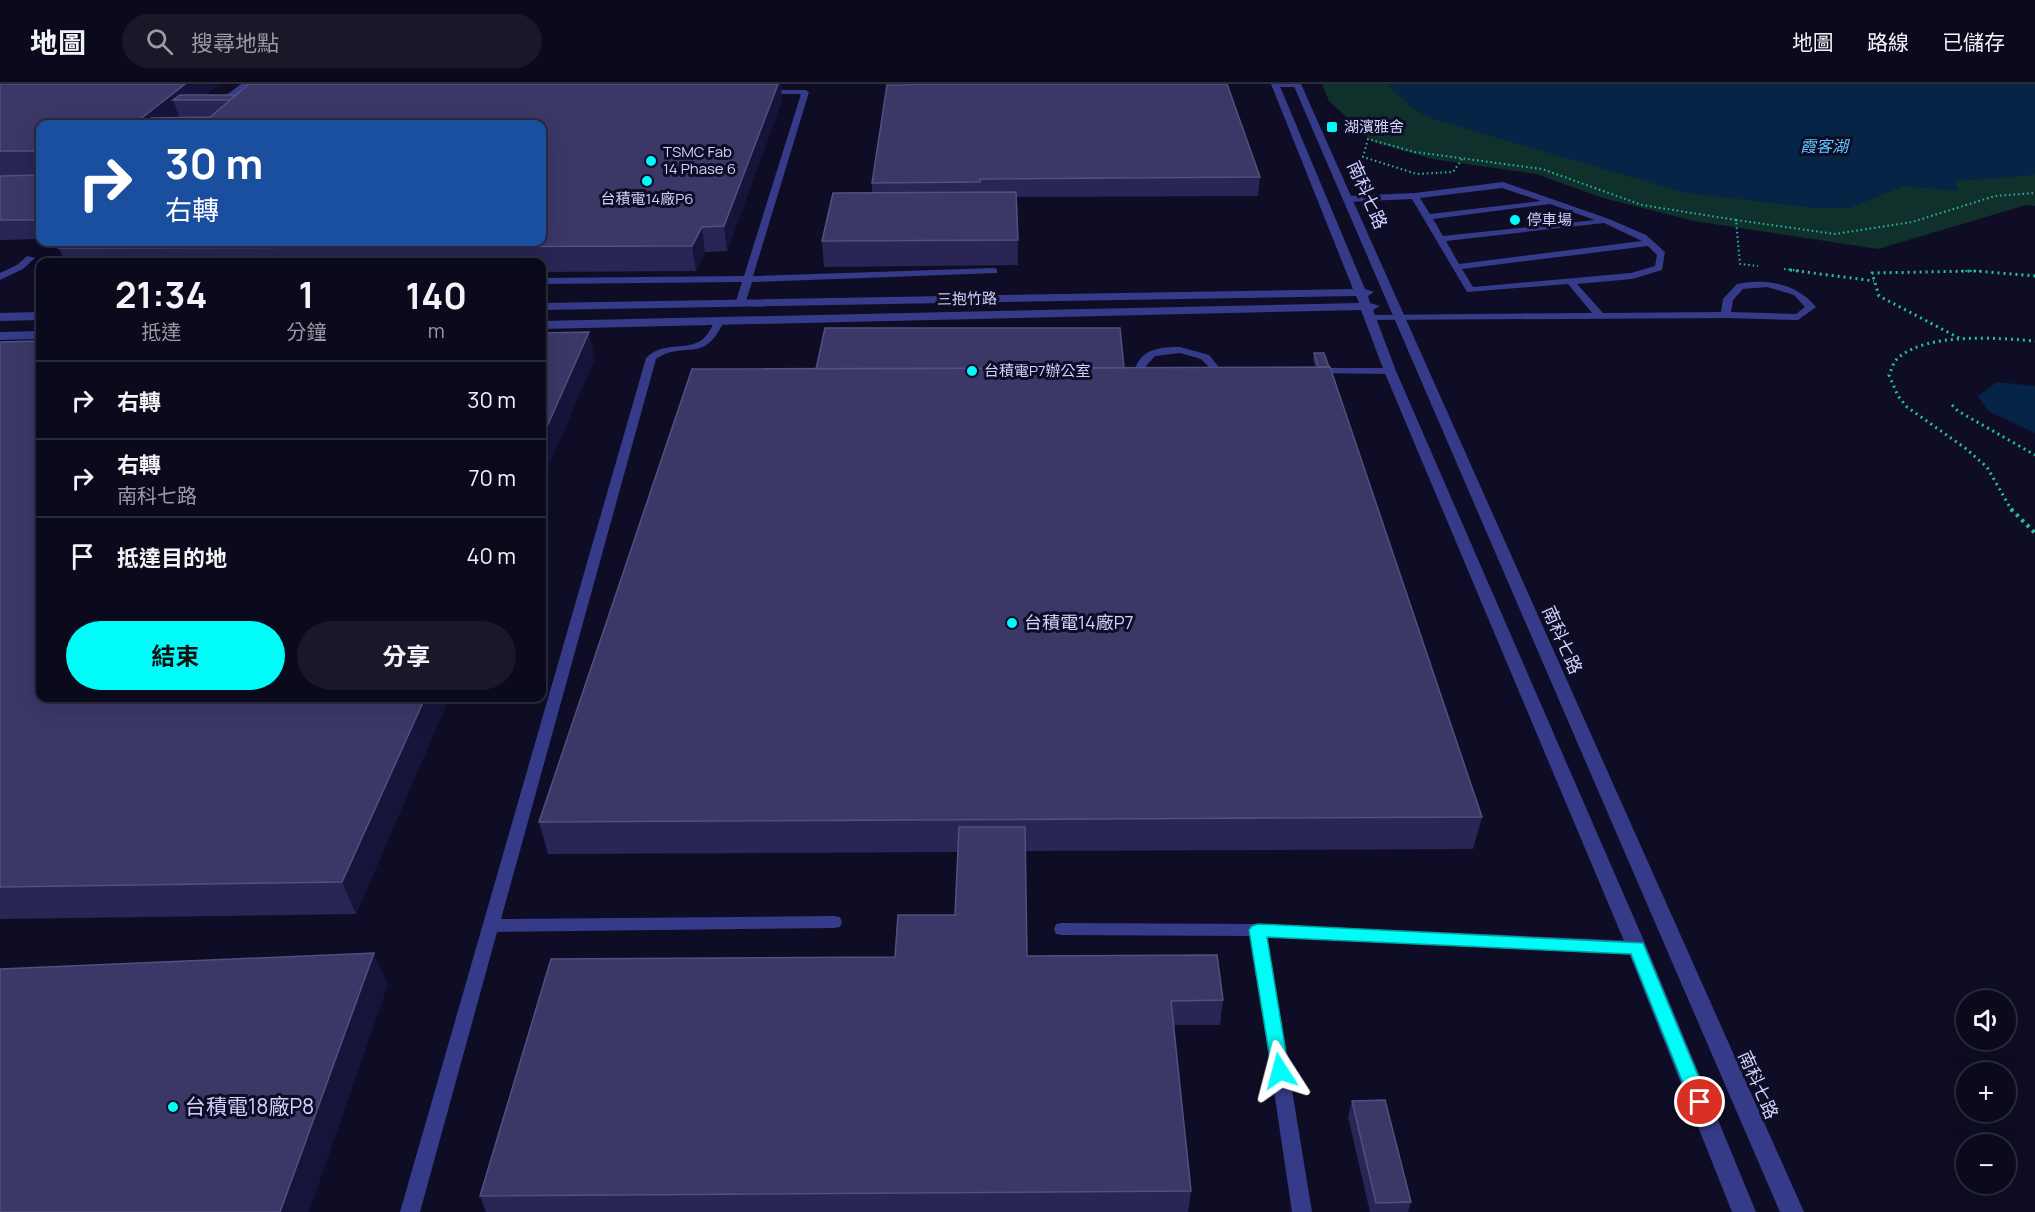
<!DOCTYPE html>
<html lang="zh-TW">
<head>
<meta charset="utf-8">
<style>
	:root { --surface:#0a0a1c; --page:#181829; --text:#f1f3f6; --muted:#999aa3; --line:#2a2b3b; --accent:#00fcf8 }
	body { margin:0; font-family:Manrope,"Noto Sans TC",sans-serif; background:var(--page); color:var(--text); height:100vh; display:flex; flex-direction:column; font-size:22px; white-space:nowrap }
	* { box-sizing:border-box; margin:0 }
	p { font-size:20px; color:var(--muted) }
	.icon { flex:none; width:33px; height:33px; fill:none; stroke:currentColor; stroke-width:2; stroke-linecap:round; stroke-linejoin:round }
	.map { position:relative; flex:1; overflow:hidden }
	.panel { position:absolute; left:36px; top:174px; width:510px; height:444px; display:flex; flex-direction:column; background:var(--surface); border-radius:12px; box-shadow:0 6px 24px #0002,0 0 0 2px var(--line) }
	.panel>* { flex:none }
	.banner { position:absolute; left:36px; top:36px; width:510px; height:126px; border-radius:12px; box-shadow:0 6px 24px #0002,0 0 0 2px var(--line); background:#1a4fa0; color:#fff; overflow:hidden }
	.fabs { position:absolute; left:1956px; top:906px; display:grid; gap:12px }
	.fabs a { display:grid; place-items:center; width:60px; height:60px; border-radius:50%; background:var(--surface); box-shadow:0 6px 24px #0002,0 0 0 2px var(--line); font-size:30px }
	.pin { position:absolute; display:grid; place-items:center; width:51px; height:51px; color:#fff; margin:-26px; border:3px solid #fff; border-radius:50%; box-shadow:0 2px 6px #0007 }
	.me { position:absolute; width:66px; margin:-33px; rotate:351deg; stroke-linejoin:round; filter:drop-shadow(0 0 4px #0008) }
	.turn { display:flex; align-items:center; gap:21px; height:126px; padding:0 30px; font-size:27px }
	.turn .icon { width:78px; height:78px; stroke-width:2.5 }
	.turn b { display:block; font-size:42px; line-height:51px }
	.eta { display:flex; justify-content:space-evenly; align-items:center; height:102px; text-align:center }
	.eta b { font-size:36px; font-weight:700; line-height:42px }
	.cta { display:flex; gap:12px; margin-top:auto; padding:12px 30px }
	.cta a { flex:1; height:69px; border-radius:36px; background:var(--accent); color:#111; font-size:24px; font-weight:700; line-height:69px; text-align:center }
	.cta a+a { background:var(--page); color:var(--text) }
	ul { padding:0; list-style:none }
	li { display:flex; align-items:center; gap:18px; height:78px; padding:0 30px; border-top:2px solid var(--line) }
	li div { flex:1 }
	li b { display:block; font-size:22px }
	li em { font-style:normal }
	header { display:flex; align-items:center; gap:36px; box-sizing:border-box; height:84px; padding:0 30px; background:var(--surface); border-bottom:2px solid var(--line) }
	header strong { font-size:28px }
	nav { display:flex; gap:33px; margin-inline-start:auto; font-size:21px }
	.search { width:420px; height:54px; background:var(--page); display:flex; align-items:center; gap:15px; box-sizing:border-box; padding:0 21px; border-radius:33px; color:var(--muted); font-size:22px }
	.map>svg:first-child { display:block }
</style>
</head>
<body>
<header>
<strong>地圖</strong>
<div class="search"><svg class="icon" aria-label="search" viewBox="0 0 24 24"><circle cx="10" cy="10" r="6"/><path d="M15 15l6 6"/></svg>搜尋地點</div>
<nav><a>地圖</a><a>路線</a><a>已儲存</a></nav>
</header>
<div class="map">
<svg width="2035" height="1128" viewBox="0 0 2035 1128">
	<rect width="100%" height="100%" fill="#0e0d25"/>
	<path fill="#0f302b" d="M1322,0H2035V122L2026,121L1878,165L1694,137L1603,114L1536,90L1432,75L1373,58L1329,17Z"/>
	<path fill="#062445" d="M1387,0H2035V91L1956,97L1958,107L1904,102L1849,124H1816L1686,109L1430,34L1411,23Z
		M1997,298L2035,302V349L1988,327L1978,312Z"/>
	<g fill="none" stroke-linecap="round" stroke-linejoin="round">
		<path stroke="#26bea3" stroke-width="2" stroke-dasharray="1.5 3" stroke-linecap="butt" d="M1462,75L1453,88L1417,90L1363,73L1368,55L1415,68L1542,85L1642,121L1736,136L1740,180L1758,182
			M1736,136L1835,150L1912,138L1995,112L2035,109
			M1784,185L1801,187
			M1961,187H1980"/>
		<path stroke="#26bea3" stroke-width="3" stroke-dasharray="2 4" stroke-linecap="butt" d="M1790,186L1874,197
			M1959,254L1879,212L1872,189L1976,187L2035,192
			M1952,321L1958,327L2035,371
			M2012,427L1987,383L1965,364L1907,323L1898,312L1889,291C1892,285 1893,278 1898,274C1927,248 1999,254 2035,257"/>
		<path stroke="#26bea3" stroke-width="4" stroke-dasharray="3 4.5" stroke-linecap="butt" d="M2011,425L2035,449"/>
		<path fill="#353b88" fill-rule="evenodd" d="M241,0H249L234,13H240V17H224V13Z
			M1273,0H1300L1301,1L1297,3H1276Z
			M762,6H805L809,8L753,192L994,184L997,185V189L752,198L745,220L740,223L735,220L742,198L542,200V194L744,192L801,10H762Z
			M1503,98L1609,135L1646,151L1665,168L1662,186L1632,195L1577,200L1603,229L1721,228L1723,215L1737,200C1766,194 1796,199 1816,223L1798,236L1726,234L1367,236V232L1370,231L1592,229L1568,200L1467,208L1412,115L1347,118L1343,115L1347,112L1415,109ZM1502,104L1541,117L1430,130L1420,114ZM1550,120L1595,136L1443,152L1433,135ZM1604,139L1642,157L1459,180L1446,157ZM1648,162L1657,171L1655,182L1631,189L1473,203L1462,185ZM1767,203L1794,211L1805,223L1796,230L1731,228L1733,216L1743,205Z
			M27,172L35,174L23,185L0,196V189L17,181Z
			M719,234L724,237C703,282 686,255 656,275L501,835L834,832L840,833L842,838L840,843L834,844L497,848L420,1128H400L646,274C664,256 687,268 703,255C709,250 712,242 716,235Z
			M1180,263L1209,271L1218,282L1215,293C1190,309 1151,312 1136,282C1144,264 1162,263 1180,263ZM1180,269L1201,275L1208,282L1206,290C1187,301 1158,304 1146,282L1155,272Z
			M1314,284H1390L1395,287L1390,290L1310,289V285Z
			M1062,839L1258,840L1637,857L1643,859L1645,864L1643,869L1637,871L1267,853L1312,1128H1292L1251,852L1062,851L1056,850L1054,845L1056,840Z"/>
		<path fill="#353b88" fill-rule="evenodd" d="M1271,0H1279L1365,205L1374,208L1368,212L1370,219L1380,222L1373,226L1396,287L1647,864L1756,1128H1732L1627,864L1384,287L1361,226L542,245V237L1359,219L1356,212L542,226V219L1353,205Z
			M1293,0H1301L1804,1128H1780Z
			M40,228V236L0,237V229Z
			M40,247V255L0,256V248Z"/>
	</g>
	<path fill="#292555" fill-rule="evenodd" d="M0,0H219L206,11H236L249,0H781L782,16L727,167L705,168L696,187L542,188V178H65L59,164L542,40H40V91H0ZM179,33H211L179,34Z
		M907,1L1260,93L1258,112L1017,113L1018,181L824,183L822,157L872,108V99Z
		M40,91V155L0,156V92Z
		M0,258L40,614H449L356,830L0,835Z
		M1314,269L1482,733L1473,765L1025,767L1027,872L1223,916L1220,941H1174L1191,1107L1188,1128H486L480,1112L895,873L955,831L958,768L548,770L539,738L1124,284L1315,283L1313,276Z
		M1352,1017L1411,1118L1408,1128H1370L1348,1033Z"/>
	<path fill="#16143a" d="M185,0H219L200,16H173L179,33L170,40H134Z
		M778,0H781L782,16L727,167L724,142Z
		M40,132V149L35,136Z
		M702,143L705,168L696,187L692,162Z
		M589,248L595,275L542,398V354Z
		M425,614H449L356,830L342,798Z
		M374,869L388,901L309,1128H280Z"/>
	<path fill="#3b3767" stroke="#52507f" stroke-width="1.5" d="M0,0H185L134,40H40V67H0Z
		M249,0H778L724,142L702,143L692,162L59,164L66,158H542V40H202Z
		M907,0H1227L1260,93L980,95V98L872,99L887,1H907Z
		M180,11H236L230,16H173Z
		M210,33L202,40H143L151,34Z
		M40,91V132L35,136H0V92Z
		M1016,108L1018,156L822,157L833,109Z
		M825,244H1120L1124,284L816,285Z
		M589,248L542,354V249Z
		M40,257V614H425L342,798L0,803V258Z
		M1314,269H1324L1329,283H1318Z
		M1330,283L1482,733L539,738L692,285Z
		M959,743H1025L1027,872L1217,871L1223,916L1171,917L1191,1107L480,1112L551,875L895,873L898,831H955Z
		M374,869L280,1128H0V885Z
		M1385,1016L1411,1118L1376,1119L1352,1017Z"/>
	<path fill="#00fcf8" stroke="#00a4a1" stroke-width="1.5" d="M1258,840L1643,859L1709,1018L1706,1024L1700,1026L1693,1024L1631,870L1267,853L1289,987L1286,993L1280,995L1273,993L1249,846L1252,842Z"/>
	<g fill="#00fcf8" stroke="#0e0d25" stroke-width="2">
		<rect x="1326" y="37" width="12" height="12" rx="3"/>
		<circle cx="651" cy="77" r="6"/>
		<circle cx="647" cy="97" r="6"/>
		<circle cx="1515" cy="136" r="6"/>
		<circle cx="972" cy="287" r="6"/>
		<circle cx="1012" cy="539" r="6"/>
		<circle cx="173" cy="1023" r="6"/>
	</g>
	<g text-anchor="middle" stroke-width="6" stroke-linejoin="round" paint-order="stroke">
		<g font-size="15" fill="#d1d1ff" stroke="#0e0d25" text-anchor="start">
			<text x="1344" y="48">湖濱雅舍</text>
			<text x="663" y="73">TSMC Fab<tspan x="663" dy="17">14 Phase 6</tspan></text>
			<text x="647" y="120" text-anchor="middle">台積電14廠P6</text>
			<text x="1527" y="141">停車場</text>
			<text x="984" y="292">台積電P7辦公室</text>
		</g>
		<g font-size="15" fill="#d1d1ff" stroke="#0e0d25">
			<text transform="translate(967 215) rotate(-1)" y="5">三抱竹路</text>
		</g>
		<g font-size="16" font-style="italic" fill="#5fc7ff" stroke="#0e0d25">
			<text x="1824" y="68">霞客湖</text>
		</g>
		<g font-size="18" fill="#d1d1ff" stroke="#0e0d25">
			<text transform="translate(1367 111) rotate(66)" y="6">南科七路</text>
			<text transform="translate(1562 556) rotate(66)" y="6">南科七路</text>
			<text transform="translate(1758 1001) rotate(66)" y="6">南科七路</text>
		</g>
		<g font-size="18" fill="#d1d1ff" stroke="#0e0d25" text-anchor="start">
			<text x="1024" y="545">台積電14廠P7</text>
		</g>
		<g font-size="21" fill="#d1d1ff" stroke="#0e0d25" text-anchor="start">
			<text x="185" y="1030">台積電18廠P8</text>
		</g>
	</g>
</svg>
<div class="fabs">
<a><svg class="icon" aria-label="sound" viewBox="0 0 24 24"><path d="M4 9h4l5-4v14l-5-4H4zM17 9q2 3 0 6"/></svg></a>
<a>+</a>
<a>−</a>
</div>
<div class="pin" style="left:1700px;top:1018px;background:#d93025"><svg class="icon" aria-label="arrive" viewBox="0 0 24 24"><path d="M6 21V4h12l-3 4 3 4H6"/></svg></div>
<svg class="me" style="left:1280px;top:987px" viewBox="-20 -20 40 40"><path d="M0-17L14 15 0 8-14 15z" fill="#00fcf8" stroke="#fff" stroke-width="4"/></svg>
<div class="banner">
<div class="turn"><svg class="icon" aria-label="right" viewBox="0 0 24 24"><path d="M7 20v-9h11M14 6l5 5-5 5"/></svg><div><b>30 m</b>右轉</div></div>
</div>
<section class="panel">
<div class="eta">
<div><b>21:34</b><p>抵達</p></div>
<div><b>1</b><p>分鐘</p></div>
<div><b>140</b><p>m</p></div>
</div>
<ul>
<li><svg class="icon" aria-label="right" viewBox="0 0 24 24"><path d="M7 20v-9h11M14 6l5 5-5 5"/></svg><div><b>右轉</b></div><em>30 m</em></li>
<li><svg class="icon" aria-label="right" viewBox="0 0 24 24"><path d="M7 20v-9h11M14 6l5 5-5 5"/></svg><div><b>右轉</b><p>南科七路</p></div><em>70 m</em></li>
<li><svg class="icon" aria-label="arrive" viewBox="0 0 24 24"><path d="M6 21V4h12l-3 4 3 4H6"/></svg><div><b>抵達目的地</b></div><em>40 m</em></li>
</ul>
<div class="cta"><a>結束</a><a>分享</a></div>
</section>
</div>
</body>
</html>
